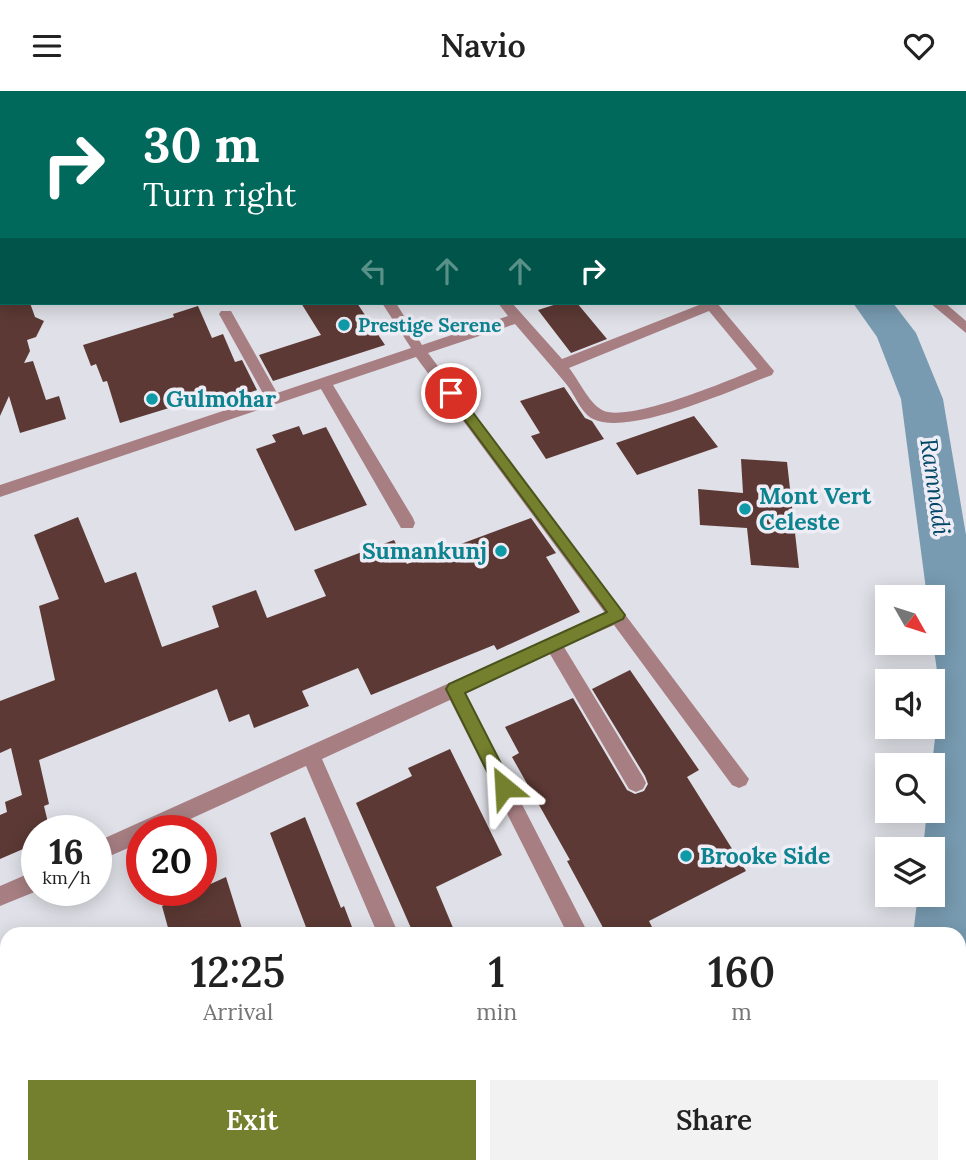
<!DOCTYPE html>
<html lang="en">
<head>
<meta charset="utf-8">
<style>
	:root { --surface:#fff; --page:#f2f2f2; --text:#222; --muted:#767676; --accent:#74802d }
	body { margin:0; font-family:Lora,serif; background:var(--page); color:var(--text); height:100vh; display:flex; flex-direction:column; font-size:26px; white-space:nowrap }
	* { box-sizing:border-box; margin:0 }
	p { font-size:23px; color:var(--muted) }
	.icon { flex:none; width:38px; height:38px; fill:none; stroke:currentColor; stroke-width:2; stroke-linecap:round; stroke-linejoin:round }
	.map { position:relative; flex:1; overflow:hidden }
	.panel { position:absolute; left:0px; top:836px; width:966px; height:247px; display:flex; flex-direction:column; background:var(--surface); border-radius:21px 21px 0 0; box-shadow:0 4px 18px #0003 }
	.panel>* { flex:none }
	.hud { position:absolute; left:0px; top:0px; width:966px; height:214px; box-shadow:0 4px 18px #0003; background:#00695c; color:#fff; overflow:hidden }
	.needle { width:46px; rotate:129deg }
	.controls { position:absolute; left:875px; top:494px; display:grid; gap:14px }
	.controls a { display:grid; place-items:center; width:70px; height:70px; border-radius:0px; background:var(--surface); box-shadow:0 4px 18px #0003; font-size:35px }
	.speed { position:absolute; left:21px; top:724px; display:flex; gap:14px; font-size:35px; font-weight:700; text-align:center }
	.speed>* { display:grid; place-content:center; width:91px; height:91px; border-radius:50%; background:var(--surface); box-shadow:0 4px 18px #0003; line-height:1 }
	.speed small { font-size:18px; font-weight:400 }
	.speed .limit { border:10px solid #d22; background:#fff; color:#111 }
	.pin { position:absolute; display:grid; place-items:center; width:60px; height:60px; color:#fff; margin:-30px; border:4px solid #fff; border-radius:50%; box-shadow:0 2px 7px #0007 }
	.me { position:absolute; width:77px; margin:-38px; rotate:333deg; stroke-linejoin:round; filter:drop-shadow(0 0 5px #0008) }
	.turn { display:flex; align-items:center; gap:24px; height:147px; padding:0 28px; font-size:32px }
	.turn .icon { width:91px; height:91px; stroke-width:2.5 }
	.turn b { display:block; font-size:49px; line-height:60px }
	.lanes { display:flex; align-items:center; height:66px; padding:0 28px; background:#0003; justify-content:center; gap:35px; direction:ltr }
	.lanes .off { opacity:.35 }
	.eta { display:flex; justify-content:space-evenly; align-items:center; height:119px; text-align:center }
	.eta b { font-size:42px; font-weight:600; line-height:49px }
	.cta { display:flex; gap:14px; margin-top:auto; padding:14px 28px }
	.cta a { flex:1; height:80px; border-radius:0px; background:var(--accent); color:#fff; font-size:28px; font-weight:600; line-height:80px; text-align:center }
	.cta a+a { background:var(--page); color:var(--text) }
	header { display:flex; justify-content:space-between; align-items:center; height:91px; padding:0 28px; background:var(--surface); font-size:32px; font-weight:600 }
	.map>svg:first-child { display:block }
</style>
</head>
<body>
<header><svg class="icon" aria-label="menu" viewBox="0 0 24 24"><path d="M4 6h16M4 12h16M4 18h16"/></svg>Navio<svg class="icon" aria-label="heart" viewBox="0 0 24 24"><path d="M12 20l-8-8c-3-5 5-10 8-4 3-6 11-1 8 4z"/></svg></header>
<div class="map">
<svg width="966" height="1082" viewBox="0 0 966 1082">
	<rect width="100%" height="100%" fill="#e0e0e8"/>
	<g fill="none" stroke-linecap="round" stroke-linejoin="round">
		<path fill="#789bb1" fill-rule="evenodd" d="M0,0L13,2H2V21Z
			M853,212H893L916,242L943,308L966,444V865L959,869V844H913L918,803H933V758H923L927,719H933L932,674L940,602L933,551V506H927L901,308L877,246Z
			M959,1064L965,1082H895L894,1076H959Z"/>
	</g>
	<path fill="#5c3934" d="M0,212H30L35,226L44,230L36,246L27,249L30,260L24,272L33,270L46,309L59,305L66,328L20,342L9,305L0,325Z
		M301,212H357L385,254L273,290L259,264L321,244Z
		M560,212H577L607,248L571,262L538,219Z
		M198,215L212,247L223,243L235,271L242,269L257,299L223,311L218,302L120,332L107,290L103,291L96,273L91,275L83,254L174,226L173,223Z
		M564,296L585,327L592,330L604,348L546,368L531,345L540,342L520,310Z
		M694,325L718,356L637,384L616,352Z
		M299,335L303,344L326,336L367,414L295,440L256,358L276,351L272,344Z
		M741,368L787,371L799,477L751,474L747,437L700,434L698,398L743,402Z
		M78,426L105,492L136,481L162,556L219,536L212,515L256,499L267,527L326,505L314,479L394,449L407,473L531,427L556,462L546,466L580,521L497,559L494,554L371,604L358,577L302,600L309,615L254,637L249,623L229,631L217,598L39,669L49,713L44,715L50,740H37V752L0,768V724L7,721L5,711L22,704L11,657L0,662V610L55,589L39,515L59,508L34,444Z
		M630,579L699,679L687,686L746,780L649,830L656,844H607L567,770L570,769L512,666L519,662L505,636L573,607L627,699L635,703L644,700L648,693L645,685L592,598Z
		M450,658L502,764L436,796L456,844H414L356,712L412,685L408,677Z
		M305,726L341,817L344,815L355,844H309L270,742Z
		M226,786L244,844H170L162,815Z"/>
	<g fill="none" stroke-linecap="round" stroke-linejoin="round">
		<path fill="#a77f83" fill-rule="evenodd" d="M0,159H2V167H0Z
			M382,212H396L422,254L508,225L498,212H512L562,268L704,212H717L774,280L772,284C734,298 629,346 593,328C581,322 575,304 567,294C550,273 532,253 515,233L428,262L749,688L746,694L739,697L732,694L614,534L564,556L643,686L646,692L643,698L636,701L629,698L550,563L465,602L589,844H568L450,609L322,668L399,844H378L306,675L164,740H142V751L96,771V751L605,522L416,266L333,294L413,427L415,432L413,437H401L321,298L0,406V394L265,306L219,223L221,220H231L277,302L411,257ZM709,220L757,278C730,289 626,333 602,319C588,311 579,289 569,277Z
			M930,212H945L966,230V242Z
			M37,779V800L0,815V795Z"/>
	</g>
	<path fill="#74802d" stroke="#4b531d" stroke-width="2" d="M451,297L456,299L625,524L623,528L465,602L513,696L511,702L504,705L498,702L446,598L449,593L607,521L447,305L445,302Z"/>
	<g fill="#0f9aa8" stroke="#eeedf5" stroke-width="2.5">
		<circle cx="344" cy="234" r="7"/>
		<circle cx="152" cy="308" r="7"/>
		<circle cx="745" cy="418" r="7"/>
		<circle cx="501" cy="460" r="7"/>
		<circle cx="686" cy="765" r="7"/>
	</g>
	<g text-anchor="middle" stroke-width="7" stroke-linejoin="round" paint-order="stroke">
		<g font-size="19" font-weight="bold" fill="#0d838f" stroke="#eeedf5" text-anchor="start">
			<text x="358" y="241">Prestige Serene</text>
		</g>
		<g font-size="23" font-weight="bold" fill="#0d838f" stroke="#eeedf5" text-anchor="start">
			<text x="166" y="316">Gulmohar</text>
			<text x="759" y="413">Mont Vert<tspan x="759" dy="26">Celeste</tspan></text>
			<text x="487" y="468" text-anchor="end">Sumankunj</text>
			<text x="700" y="773">Brooke Side</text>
		</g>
		<g font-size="24" font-style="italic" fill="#004666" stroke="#eeedf5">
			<text transform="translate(935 396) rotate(82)" y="8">Ramnadi</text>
		</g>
	</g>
</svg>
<div class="controls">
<a><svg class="needle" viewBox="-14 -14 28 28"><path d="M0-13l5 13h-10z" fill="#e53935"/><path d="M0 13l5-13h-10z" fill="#767676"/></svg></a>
<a><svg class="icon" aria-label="sound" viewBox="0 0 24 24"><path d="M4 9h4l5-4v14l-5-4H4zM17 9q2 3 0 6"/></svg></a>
<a><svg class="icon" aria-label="search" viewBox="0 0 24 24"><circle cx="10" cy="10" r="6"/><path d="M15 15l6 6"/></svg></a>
<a><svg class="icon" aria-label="layers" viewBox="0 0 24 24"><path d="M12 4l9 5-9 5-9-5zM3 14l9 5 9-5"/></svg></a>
</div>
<div class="speed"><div>16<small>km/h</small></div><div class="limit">20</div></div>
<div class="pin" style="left:451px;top:302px;background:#d93025"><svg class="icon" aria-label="arrive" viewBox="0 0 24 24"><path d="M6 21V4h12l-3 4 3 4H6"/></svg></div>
<svg class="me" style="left:504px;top:696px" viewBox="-20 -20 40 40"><path d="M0-17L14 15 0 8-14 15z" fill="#74802d" stroke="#fff" stroke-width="4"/></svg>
<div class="hud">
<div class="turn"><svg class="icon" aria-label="right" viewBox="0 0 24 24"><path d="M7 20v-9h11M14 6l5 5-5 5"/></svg><div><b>30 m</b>Turn right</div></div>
<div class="lanes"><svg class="icon off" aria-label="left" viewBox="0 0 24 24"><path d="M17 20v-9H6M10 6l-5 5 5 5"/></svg><svg class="icon off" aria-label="ahead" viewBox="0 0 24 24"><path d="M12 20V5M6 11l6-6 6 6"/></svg><svg class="icon off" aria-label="ahead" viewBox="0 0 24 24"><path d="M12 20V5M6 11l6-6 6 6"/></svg><svg class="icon" aria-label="right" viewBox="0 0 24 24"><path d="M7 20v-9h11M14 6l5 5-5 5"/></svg></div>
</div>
<section class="panel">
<div class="eta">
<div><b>12:25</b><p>Arrival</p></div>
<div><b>1</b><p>min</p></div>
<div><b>160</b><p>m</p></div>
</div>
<div class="cta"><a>Exit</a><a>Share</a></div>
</section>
</div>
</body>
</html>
